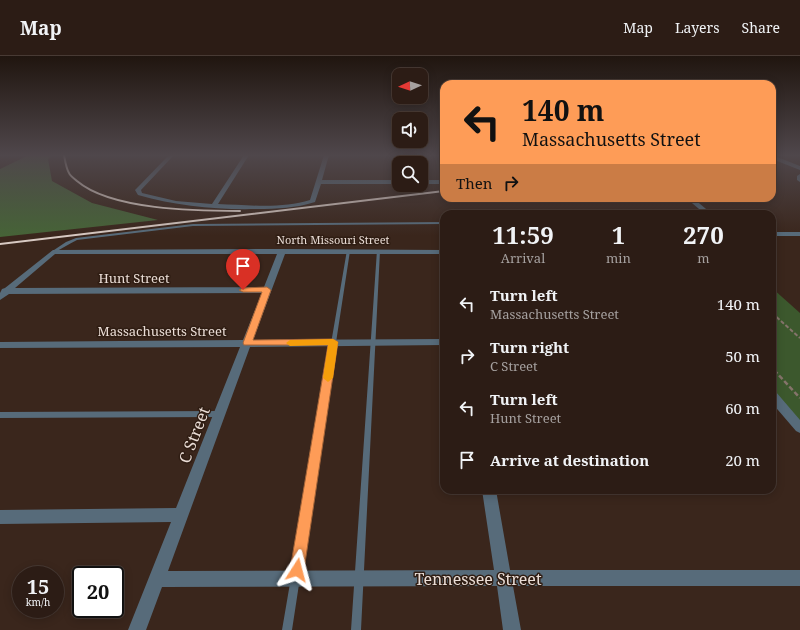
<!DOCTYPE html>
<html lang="en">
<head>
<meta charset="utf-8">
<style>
	:root { --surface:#2c1c15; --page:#34251e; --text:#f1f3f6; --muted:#a6a1a0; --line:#483a34 }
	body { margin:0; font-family:"Noto Serif",serif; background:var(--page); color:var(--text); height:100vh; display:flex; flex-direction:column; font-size:15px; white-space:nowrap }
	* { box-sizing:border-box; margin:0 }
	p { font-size:13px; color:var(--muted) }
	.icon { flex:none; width:22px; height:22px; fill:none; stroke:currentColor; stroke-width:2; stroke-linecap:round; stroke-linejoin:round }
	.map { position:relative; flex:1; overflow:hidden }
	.side { position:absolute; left:440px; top:154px; width:336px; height:284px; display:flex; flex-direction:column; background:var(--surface); border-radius:12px; box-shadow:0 2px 10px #0003,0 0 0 1px var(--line) }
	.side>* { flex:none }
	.top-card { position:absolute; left:440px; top:24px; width:336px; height:122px; border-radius:12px; box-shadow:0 2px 10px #0003,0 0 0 1px var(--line); background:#fe9c57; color:#111; overflow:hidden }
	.needle { width:26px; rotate:267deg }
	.controls { position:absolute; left:392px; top:12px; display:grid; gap:8px }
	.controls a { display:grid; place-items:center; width:36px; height:36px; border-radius:8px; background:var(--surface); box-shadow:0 2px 10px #0003,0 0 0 1px var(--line); font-size:20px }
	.speed { position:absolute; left:12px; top:510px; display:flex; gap:8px; font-size:20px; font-weight:700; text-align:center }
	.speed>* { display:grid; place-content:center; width:52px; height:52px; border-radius:50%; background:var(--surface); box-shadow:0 2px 10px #0003,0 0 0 1px var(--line); line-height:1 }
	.speed small { font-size:10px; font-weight:400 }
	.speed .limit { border:2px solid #111; border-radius:6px; background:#fff; color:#111 }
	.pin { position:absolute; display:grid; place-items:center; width:34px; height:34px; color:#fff; margin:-41px -17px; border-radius:50% 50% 50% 0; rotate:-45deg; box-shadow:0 0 4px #0007 }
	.pin .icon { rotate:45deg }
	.me { position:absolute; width:44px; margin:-22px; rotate:9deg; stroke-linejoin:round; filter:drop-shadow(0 0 3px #0008) }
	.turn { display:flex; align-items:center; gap:14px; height:84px; padding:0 16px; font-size:18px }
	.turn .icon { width:52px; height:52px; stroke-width:2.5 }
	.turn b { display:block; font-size:28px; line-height:34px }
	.then { display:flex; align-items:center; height:38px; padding:0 16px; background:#0003; gap:8px; font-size:15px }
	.eta { display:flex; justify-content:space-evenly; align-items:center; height:68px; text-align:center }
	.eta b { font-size:24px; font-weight:700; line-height:28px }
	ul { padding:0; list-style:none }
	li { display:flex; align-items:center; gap:12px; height:52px; padding:0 16px }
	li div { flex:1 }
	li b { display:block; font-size:15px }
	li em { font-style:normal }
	header { display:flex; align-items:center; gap:24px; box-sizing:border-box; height:56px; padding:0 20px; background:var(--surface); border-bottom:1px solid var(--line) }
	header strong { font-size:19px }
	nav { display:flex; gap:22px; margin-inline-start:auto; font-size:14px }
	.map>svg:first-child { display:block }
</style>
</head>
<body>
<header>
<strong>Map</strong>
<nav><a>Map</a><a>Layers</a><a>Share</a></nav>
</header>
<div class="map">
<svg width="800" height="574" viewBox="0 0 800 574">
	<rect width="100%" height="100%" fill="#3a261c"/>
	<path fill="#3c582d" d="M772,232L800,257V372L772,339Z"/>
	<path fill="#466337" d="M29,99H52L48,103L52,125L92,147L158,164L0,181V113Z"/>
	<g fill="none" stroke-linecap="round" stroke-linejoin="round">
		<path stroke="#85746b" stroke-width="2" stroke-dasharray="4 2" stroke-linecap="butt" d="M772,257L800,282
			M772,312L775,315"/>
		<path stroke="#85746b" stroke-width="2.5" stroke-dasharray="5 2.5" stroke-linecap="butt" d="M774,314L800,342"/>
		<path fill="#576b7a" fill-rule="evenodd" d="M444,166V168L193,170L77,184C70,187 57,196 52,197L51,196L66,186L76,182L193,168Z
			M347,194H348L350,195L292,574H282Z
			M377,194H378L380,195L361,574H351Z
			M219,355L221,356L222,358L221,360L219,361L0,362V356Z"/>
		<path fill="#576b7a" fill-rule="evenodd" d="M169,99H174L141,134L142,137L176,145L212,148L244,99H249L218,148C248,149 282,153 310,144L324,99H329L322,124H399V128H321L315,146C296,152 277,153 257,153C216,154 177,150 138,139L135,134L136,133Z
			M772,99L800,110V114L772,103Z
			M800,118V126L797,124V120Z
			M421,124H444V128H421Z
			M686,142H693L712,158H705Z
			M772,176H800V180H772Z
			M282,193L444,194V198H285L253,284L444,283V289L250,291L168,515L494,514L482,434H496L510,514H800V530H513L521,574H503L497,530L162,531L146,574H128L171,466L0,468V454L176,452L240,291L0,292V286L243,284L262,237L9,238L0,244V237L2,233L5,232L53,194ZM55,198H277L264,231L15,232Z
			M772,335L776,336L800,364V377L796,375L772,347Z"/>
		<path stroke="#d7c9c2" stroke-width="2" d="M64,99C65,104 66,112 69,117C70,120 75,123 77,125C111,154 196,155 240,155
			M0,188L444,135"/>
	</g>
	<linearGradient id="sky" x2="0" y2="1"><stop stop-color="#20150f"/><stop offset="0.55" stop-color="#4f474b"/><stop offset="1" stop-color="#4f474b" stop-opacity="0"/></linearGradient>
	<rect width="800" height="180" fill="url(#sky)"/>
	<path fill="#fe9c57" stroke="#a56539" d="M267,231L271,234L253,284L333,283L338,286L304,514L302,519L297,521L292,519L290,514L328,289H244L243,287L262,236H243L239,234L243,232Z"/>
	<path fill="#f59e0b" d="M333,283L338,286L333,322L328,326L323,322L328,289L290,290L286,287L290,284Z"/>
	<g text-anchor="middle" stroke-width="3" stroke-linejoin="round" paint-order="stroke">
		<g font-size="11" fill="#eaddd6" stroke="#2f1d13">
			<text x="333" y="188">North Missouri Street</text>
		</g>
		<g font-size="13" fill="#eaddd6" stroke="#2f1d13">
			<text x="134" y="227">Hunt Street</text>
			<text x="162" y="280">Massachusetts Street</text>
		</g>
		<g font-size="16" fill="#eaddd6" stroke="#2f1d13">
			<text transform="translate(194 379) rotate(-69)" y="6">C Street</text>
			<text x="478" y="529">Tennessee Street</text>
		</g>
	</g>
</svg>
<div class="controls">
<a><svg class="needle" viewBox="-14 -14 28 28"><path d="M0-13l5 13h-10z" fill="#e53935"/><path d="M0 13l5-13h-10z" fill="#a6a1a0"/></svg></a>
<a><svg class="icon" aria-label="sound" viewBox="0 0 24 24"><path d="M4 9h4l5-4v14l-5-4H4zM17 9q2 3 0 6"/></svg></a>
<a><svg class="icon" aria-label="search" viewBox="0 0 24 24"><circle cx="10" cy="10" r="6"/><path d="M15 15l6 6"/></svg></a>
</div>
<div class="speed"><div>15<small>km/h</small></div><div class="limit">20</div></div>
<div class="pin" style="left:243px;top:234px;background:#d93025"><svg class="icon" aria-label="arrive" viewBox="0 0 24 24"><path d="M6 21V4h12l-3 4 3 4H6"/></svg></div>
<svg class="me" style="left:297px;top:514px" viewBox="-20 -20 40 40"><path d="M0-17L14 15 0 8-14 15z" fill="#fe9c57" stroke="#fff" stroke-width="4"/></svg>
<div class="top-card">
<div class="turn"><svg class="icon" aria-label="left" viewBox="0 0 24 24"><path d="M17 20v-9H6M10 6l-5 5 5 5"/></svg><div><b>140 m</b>Massachusetts Street</div></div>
<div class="then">Then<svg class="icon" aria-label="right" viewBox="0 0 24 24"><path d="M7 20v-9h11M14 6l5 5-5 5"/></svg></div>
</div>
<section class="side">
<div class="eta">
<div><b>11:59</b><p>Arrival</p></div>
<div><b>1</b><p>min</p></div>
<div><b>270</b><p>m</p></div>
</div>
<ul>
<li><svg class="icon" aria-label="left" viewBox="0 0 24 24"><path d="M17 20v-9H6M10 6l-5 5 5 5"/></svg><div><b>Turn left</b><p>Massachusetts Street</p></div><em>140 m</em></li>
<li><svg class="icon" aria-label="right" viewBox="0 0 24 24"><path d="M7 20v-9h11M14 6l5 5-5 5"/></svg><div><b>Turn right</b><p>C Street</p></div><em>50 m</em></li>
<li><svg class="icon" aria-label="left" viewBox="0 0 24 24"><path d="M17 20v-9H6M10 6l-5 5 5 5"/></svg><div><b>Turn left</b><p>Hunt Street</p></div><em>60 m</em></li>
<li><svg class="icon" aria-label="arrive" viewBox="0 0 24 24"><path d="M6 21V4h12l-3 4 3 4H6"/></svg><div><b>Arrive at destination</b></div><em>20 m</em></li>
</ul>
</section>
</div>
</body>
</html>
